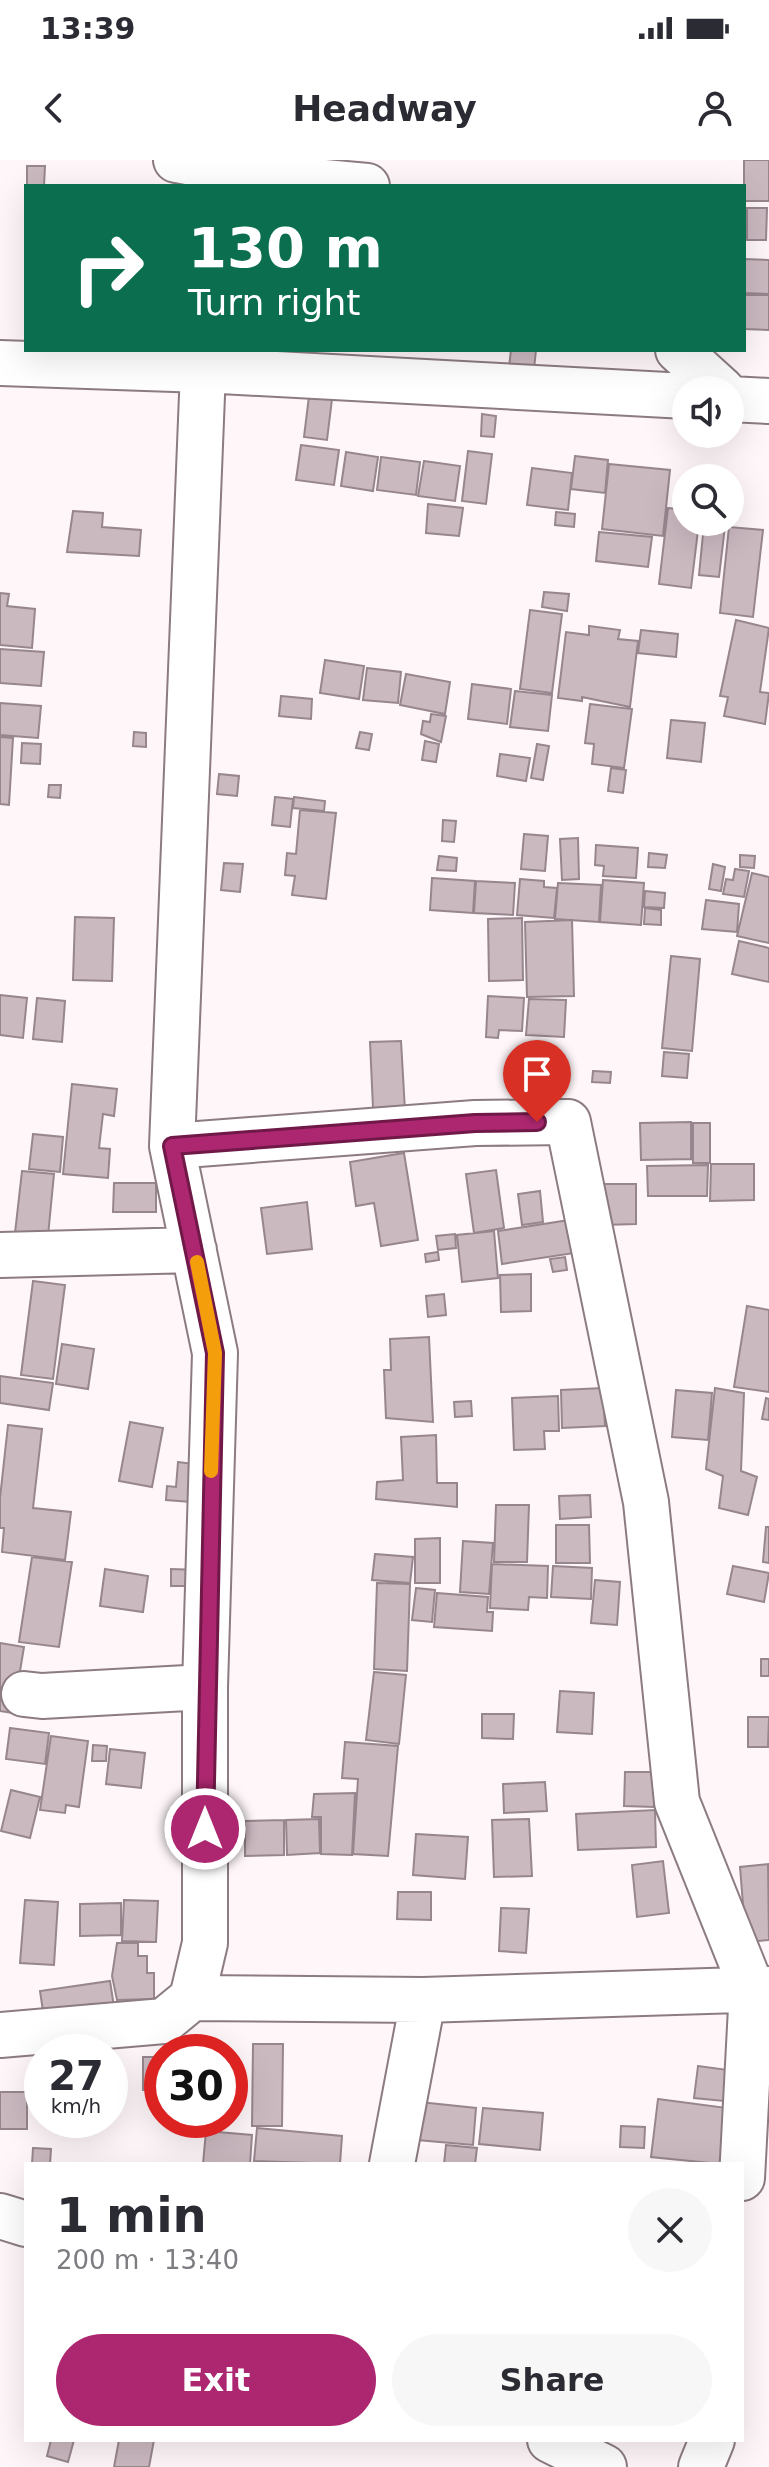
<!DOCTYPE html>
<html lang="en">
<head>
<meta charset="utf-8">
<style>
	:root { --surface:#fff; --page:#f7f7f7; --text:#2b2b33; --muted:#7c7c81; --accent:#ac276f }
	body { margin:0; font-family:"DejaVu Sans",sans-serif; background:var(--page); color:var(--text); height:100vh; display:flex; flex-direction:column; font-size:30px; white-space:nowrap }
	* { box-sizing:border-box; margin:0 }
	p { font-size:26px; color:var(--muted) }
	.icon { flex:none; width:44px; height:44px; fill:none; stroke:currentColor; stroke-width:2; stroke-linecap:round; stroke-linejoin:round }
	.map { position:relative; flex:1; overflow:hidden }
	.panel { position:absolute; left:24px; top:2002px; width:720px; height:280px; display:flex; flex-direction:column; background:var(--surface); border-radius:0px; box-shadow:0 8px 32px #0002 }
	.panel>* { flex:none }
	.top-card { position:absolute; left:24px; top:24px; width:722px; height:168px; border-radius:0px; box-shadow:0 8px 32px #0002; background:#0b6e4f; color:#fff; overflow:hidden }
	.fabs { position:absolute; left:672px; top:216px; display:grid; gap:16px }
	.fabs a { display:grid; place-items:center; width:72px; height:72px; border-radius:50%; background:var(--surface); box-shadow:0 8px 32px #0002; font-size:40px }
	.speed { position:absolute; left:24px; top:1874px; display:flex; gap:16px; font-size:40px; font-weight:700; text-align:center }
	.speed>* { display:grid; place-content:center; width:104px; height:104px; border-radius:50%; background:var(--surface); box-shadow:0 8px 32px #0002; line-height:1 }
	.speed small { font-size:20px; font-weight:400 }
	.speed .limit { border:12px solid #d22; background:#fff; color:#111 }
	.pin { position:absolute; display:grid; place-items:center; width:68px; height:68px; color:#fff; margin:-82px -34px; border-radius:50% 50% 50% 0; rotate:-45deg; box-shadow:0 0 8px #0007 }
	.pin .icon { rotate:45deg }
	.me { position:absolute; width:88px; margin:-44px; rotate:0deg; stroke-linejoin:round; filter:drop-shadow(0 0 6px #0008) }
	.turn { display:flex; align-items:center; gap:28px; height:168px; padding:0 32px; font-size:36px }
	.turn .icon { width:104px; height:104px; stroke-width:2.5 }
	.turn b { display:block; font-size:56px; line-height:68px }
	.round { display:grid; place-items:center; flex:none; width:84px; height:84px; border-radius:42px; background:var(--page) }
	.overview { display:flex; align-items:center; justify-content:space-between; height:136px; padding:0 32px }
	h1 { font-size:48px; font-weight:700; line-height:60px }
	.action { display:flex; gap:16px; margin-top:auto; padding:16px 32px }
	.action a { flex:1; height:92px; border-radius:48px; background:var(--accent); color:#fff; font-size:32px; font-weight:700; line-height:92px; text-align:center }
	.action a+a { background:var(--page); color:var(--text) }
	.status { display:flex; justify-content:space-between; align-items:center; height:56px; padding:0 40px; background:var(--surface); direction:ltr }
	.status svg { height:22px; fill:currentColor }
	header { display:flex; justify-content:space-between; align-items:center; height:104px; padding:0 32px; background:var(--surface); font-size:36px; font-weight:700 }
	.map>svg:first-child { display:block }
</style>
</head>
<body>
<div class="status"><b>13:39</b><svg viewBox="0 0 49 12"><path d="M0 12V9h3v3zM5 12V6h3v6zM10 12V3h3v9zM15 12V0h3v12zM26 1h20v11H26zM47 4h2v5h-2z"/></svg></div>
<header><svg class="icon" aria-label="back" viewBox="0 0 24 24"><path d="M15 5l-7 7 7 7"/></svg>Headway<svg class="icon" aria-label="person" viewBox="0 0 24 24"><circle cx="12" cy="8" r="4"/><path d="M4 21q1-7 8-7t8 7"/></svg></header>
<div class="map">
<svg width="769" height="2307" viewBox="0 0 769 2307">
	<rect width="100%" height="100%" fill="#fef6f9"/>
	<path fill="#cbb9c0" stroke="#97868d" stroke-width="2" d="M744,0H769V41H744Z
		M27,6H45L44,26H27Z
		M747,48H767L766,80H747Z
		M744,99L769,100V134L744,133Z
		M744,135H769V170L744,169Z
		M511,190H536L534,209L509,207Z
		M309,236L332,239L327,280L304,277Z
		M482,254L496,256L494,277L481,276Z
		M301,285L339,290L334,325L296,320Z
		M468,291L492,294L486,344L462,341Z
		M346,292L378,297L373,331L341,326Z
		M575,296L608,300L605,333L571,329Z
		M381,297L420,302L416,335L377,330Z
		M424,301L460,306L455,341L418,336Z
		M609,304L670,310L663,376L602,369Z
		M532,308L572,313L568,350L527,345Z
		M428,344L463,348L459,376L426,373Z
		M668,348L686,350V362H699L691,428L659,424Z
		M73,351L103,353L102,367L141,370L139,396L67,392Z
		M556,352L575,354L574,367L555,365Z
		M704,364L725,366L719,417L699,415Z
		M729,367L763,370L753,457L720,453Z
		M599,372L652,377L648,407L596,401Z
		M544,432L569,434L567,451L542,447Z
		M0,433L9,434L7,446L35,449L32,488L0,485Z
		M530,450L562,454L552,533L520,529Z
		M736,460L769,468L760,532L769,533L765,564L724,556L728,537L720,536Z
		M589,466L620,470L618,479L638,481L630,547L582,537V541L558,538L566,472L589,475Z
		M641,470L678,474L676,497L638,493Z
		M0,489L44,492L41,526L0,523Z
		M325,500L364,506L359,539L320,533Z
		M367,508L401,512L398,543L363,540Z
		M406,514L450,522L445,554L400,545Z
		M472,524L511,529L507,564L468,559Z
		M515,531L552,535L548,571L510,567Z
		M281,536L312,539L311,559L279,556Z
		M0,543L41,546L38,578L0,575Z
		M590,544L632,549L624,608L592,604L594,584L585,583Z
		M431,554L446,556L441,582L421,574L423,561L430,562Z
		M671,560L705,563L701,602L667,598Z
		M134,572L146,573V587L133,586Z
		M360,572L372,574L369,590L356,588Z
		M0,577L13,578L9,645L0,644Z
		M425,581L439,584L436,602L422,600Z
		M22,583L41,584L40,604L21,603Z
		M537,584L549,586L543,620L531,618Z
		M500,594L530,598L526,621L497,616Z
		M611,608L626,610L623,633L608,631Z
		M219,614L239,616L237,636L217,634Z
		M49,625H61L60,638L48,637Z
		M275,637L293,639L290,667L272,665Z
		M294,637L325,641L324,651L293,648Z
		M300,650L336,653L326,739L292,735L295,716L285,715L287,693L296,694Z
		M443,660L456,661L454,682L442,681Z
		M524,674L548,676L545,711L521,709Z
		M578,678L579,719L562,720L560,679Z
		M596,685L638,688L636,718L603,716L604,706L595,705Z
		M649,693L667,695L665,708L648,707Z
		M740,695L755,696L754,708L740,707Z
		M439,696L457,698L456,711L437,710Z
		M224,703L243,704L240,732L221,730Z
		M713,704L725,707L721,731L709,729Z
		M735,709L749,711L744,737L723,734L726,719L733,720Z
		M752,713L769,717V783L737,776Z
		M432,718L475,721L473,753L430,750Z
		M520,719L544,721V727L557,728L554,758L517,755Z
		M603,720L644,723L641,765L600,762Z
		M476,721L515,723L513,755L474,753Z
		M558,723L601,725L599,762L555,759Z
		M645,731L665,733L664,748L644,747Z
		M706,740L739,744L737,772L702,769Z
		M645,748L661,750V765L644,764Z
		M75,757L114,758L112,821L73,820Z
		M522,758L523,820L489,821L488,759Z
		M572,760L574,836L527,837L525,762Z
		M739,781L769,788V822L732,814Z
		M671,796L700,799L692,891L662,888Z
		M0,835L27,838L23,878L0,875Z
		M488,836L524,838L522,871L499,870L498,878L486,877Z
		M37,838L65,841L62,882L33,879Z
		M529,839L566,840L564,877L526,875Z
		M401,881L406,968L374,970L370,882Z
		M664,892L689,894L687,918L662,916Z
		M593,911L611,912L610,923L592,922Z
		M72,924L117,929L114,956L103,954L99,988L110,989L108,1018L63,1014Z
		M691,962V999L641,1000L640,963Z
		M693,963H710V1003H693Z
		M33,974L63,977L60,1012L29,1009Z
		M404,993L418,1080L381,1086L374,1043L356,1046L350,1002Z
		M711,1004H754V1040L710,1041Z
		M708,1005L707,1036H648L647,1006Z
		M496,1010L504,1068L474,1073L466,1014Z
		M22,1011L54,1014L48,1076L15,1073Z
		M114,1023H156V1052H113Z
		M604,1024H636V1064L604,1065Z
		M540,1031L543,1062L522,1065L518,1034Z
		M307,1042L312,1089L267,1094L261,1048Z
		M576,1059L581,1092L502,1104L498,1071Z
		M494,1071L498,1118L462,1122L457,1075Z
		M455,1074L456,1088L438,1090L436,1076Z
		M438,1092L439,1100L426,1102L425,1094Z
		M565,1097L567,1110L553,1112L550,1099Z
		M531,1114V1151L501,1152L500,1115Z
		M33,1121L65,1125L53,1219L21,1215Z
		M444,1134L446,1155L428,1157L426,1136Z
		M747,1146L769,1150V1232L734,1227Z
		M429,1177L433,1262L386,1258L384,1210H391L390,1179Z
		M62,1184L94,1189L88,1229L56,1224Z
		M0,1216L53,1223L49,1250L0,1243Z
		M603,1228L605,1266L562,1268L561,1230Z
		M715,1228L744,1233L741,1311L757,1317L748,1355L719,1348L723,1316L706,1309Z
		M676,1230L712,1233L708,1280L672,1277Z
		M558,1236L559,1271H544L545,1289L514,1290L512,1238Z
		M766,1238L769,1239V1260L762,1259Z
		M471,1241L472,1256L455,1257L454,1242Z
		M130,1262L163,1268L152,1327L119,1321Z
		M8,1265L42,1269L33,1348L71,1352L65,1400L2,1392L4,1368H0V1338Z
		M436,1275L437,1323H457V1347L376,1339L377,1322L403,1320L401,1277Z
		M178,1302L194,1304L191,1342L166,1340L167,1326L176,1327Z
		M590,1335L591,1357L560,1359L559,1336Z
		M496,1345H529L527,1402H494Z
		M556,1365H589L590,1403H556Z
		M766,1367H769V1403L763,1402Z
		M440,1378V1423H415V1379Z
		M463,1381L493,1383L489,1434L460,1432Z
		M375,1394L413,1397L410,1423L372,1420Z
		M32,1397L72,1402L59,1487L19,1482Z
		M492,1404L548,1406L547,1438L529,1437L528,1450L490,1448Z
		M553,1406L592,1408L591,1439L551,1437Z
		M733,1406L769,1413L764,1442L727,1434Z
		M105,1409L148,1416L143,1452L100,1446Z
		M171,1409L200,1410V1426H171Z
		M595,1420L620,1422L617,1465L591,1463Z
		M377,1423L410,1424L407,1511L374,1509Z
		M416,1428L435,1430L432,1462L412,1460Z
		M437,1433L488,1437L487,1452H493L492,1471L434,1467Z
		M0,1483L24,1487L13,1553L0,1551Z
		M761,1499H769V1516H761Z
		M374,1512L406,1515L399,1584L366,1580Z
		M560,1531L594,1533L592,1574L557,1572Z
		M482,1554H514L513,1579L482,1578Z
		M748,1557H769L768,1587H748Z
		M10,1568L49,1573L45,1604L6,1599Z
		M51,1576L88,1581L79,1647L66,1645L65,1653L40,1650Z
		M345,1582L398,1586L388,1696L353,1694L358,1619L342,1618Z
		M93,1585L107,1586L106,1601H92Z
		M110,1589L145,1593L141,1628L106,1624Z
		M625,1612H655L654,1647L624,1646Z
		M545,1622L547,1651L504,1653L503,1624Z
		M11,1630L40,1637L30,1678L1,1671Z
		M355,1633L352,1695L321,1694V1657H312L314,1634Z
		M655,1650L656,1687L578,1690L576,1654Z
		M319,1659L320,1693L287,1695L286,1660Z
		M529,1659L532,1716L494,1717L492,1660Z
		M284,1660V1695L245,1696V1661Z
		M416,1674L468,1677L465,1719L413,1715Z
		M663,1701L669,1753L637,1757L632,1705Z
		M768,1704L769,1780L746,1782L740,1707Z
		M398,1732H431V1760L397,1759Z
		M25,1740L58,1742L54,1805L20,1803Z
		M124,1740L158,1741L156,1782L122,1781Z
		M121,1743V1775L80,1776V1744Z
		M501,1748L529,1749L526,1793L499,1791Z
		M117,1783H138V1796H147V1813H154V1839L117,1840L112,1816Z
		M110,1821L115,1853L95,1856L94,1844L43,1851L40,1831Z
		M253,1884H283L282,1966H252Z
		M143,1897H162V1930H143Z
		M698,1906L728,1910L724,1941L694,1938Z
		M42,1909V1931H34L33,1910Z
		M0,1932H27V1969H0Z
		M658,1939L727,1948L720,2004L651,1997Z
		M410,1941L476,1948L473,1985L406,1979Z
		M483,1948L543,1953L540,1990L479,1984Z
		M621,1966L645,1967L644,1988L620,1987Z
		M257,1968L342,1976L340,2004L254,2001Z
		M206,1971L252,1975L250,2004H203Z
		M446,1985L477,1988L475,2004H444Z
		M33,1988L51,1989L50,2004H32Z
		M51,2280H74L68,2302L47,2296Z
		M119,2280H154L149,2307H114Z"/>
	<g fill="none" stroke-linecap="round" stroke-linejoin="round">
		<g stroke="#8c7b82" stroke-width="48">
			<path id="minor" d="M176,0L261,16L367,26
				M678,190L722,230
				M0,203L203,210L686,236
				M730,239L769,241
				M172,986L475,963L568,962L646,1342L677,1642L752,1829L742,2018
				M0,1095L194,1090
				M24,1534L42,1536L205,1527
				M192,1838L423,1840L769,1829
				M0,1875L164,1861L192,1838L205,1783V1527L215,1193L172,986L203,210
				M392,2004L423,1840
				M0,2056L26,2064
				M550,2280L604,2307
				M701,2307L712,2280"/>
		</g>
		<use href="#minor" stroke="#fff" stroke-width="44"/>
	</g>
	<g fill="none" stroke-linecap="round" stroke-linejoin="round">
		<g stroke="#701948" stroke-width="20">
			<path id="route" d="M205,1669L215,1193L172,986L475,963L537,962"/>
		</g>
		<use href="#route" stroke="#ac276f" stroke-width="14"/>
		<path stroke="#f59e0b" stroke-width="14" d="M197,1102L215,1193L211,1311"/>
	</g>
</svg>
<div class="fabs">
<a><svg class="icon" aria-label="sound" viewBox="0 0 24 24"><path d="M4 9h4l5-4v14l-5-4H4zM17 9q2 3 0 6"/></svg></a>
<a><svg class="icon" aria-label="search" viewBox="0 0 24 24"><circle cx="10" cy="10" r="6"/><path d="M15 15l6 6"/></svg></a>
</div>
<div class="speed"><div>27<small>km/h</small></div><div class="limit">30</div></div>
<div class="pin" style="left:537px;top:962px;background:#d93025"><svg class="icon" aria-label="arrive" viewBox="0 0 24 24"><path d="M6 21V4h12l-3 4 3 4H6"/></svg></div>
<svg class="me" style="left:205px;top:1669px" viewBox="-20 -20 40 40"><circle r="17" fill="#ac276f" stroke="#fff" stroke-width="3"/><path d="M0-11L8 9 0 5-8 9z" fill="#fff"/></svg>
<div class="top-card">
<div class="turn"><svg class="icon" aria-label="right" viewBox="0 0 24 24"><path d="M7 20v-9h11M14 6l5 5-5 5"/></svg><div><b>130 m</b>Turn right</div></div>
</div>
<section class="panel">
<div class="overview"><div><h1>1 min</h1><p>200 m · 13:40</p></div><a class="round"><svg class="icon" aria-label="close" viewBox="0 0 24 24"><path d="M6 6l12 12M18 6L6 18"/></svg></a></div>
<div class="action"><a>Exit</a><a>Share</a></div>
</section>
</div>
</body>
</html>
